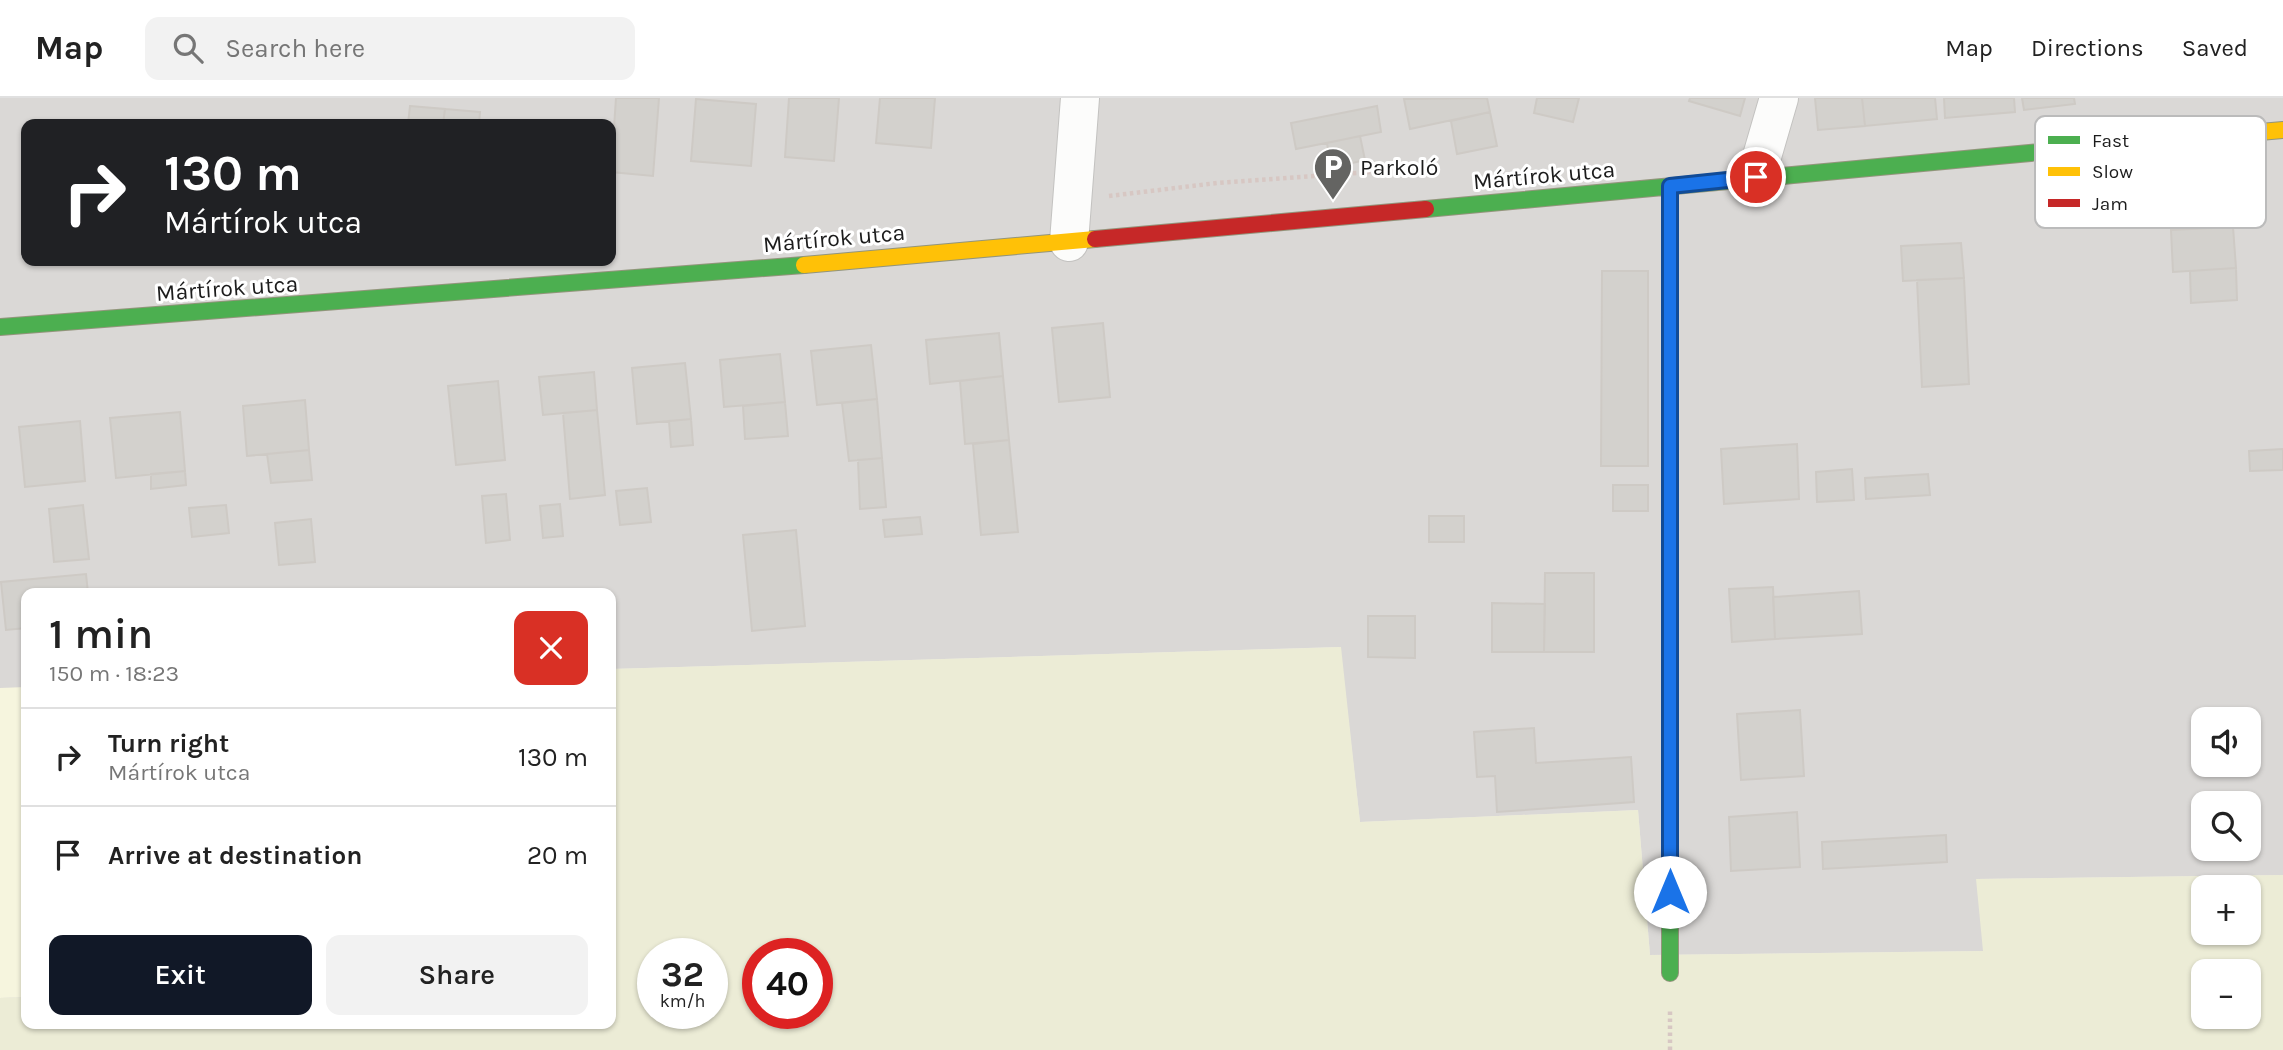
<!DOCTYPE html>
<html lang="en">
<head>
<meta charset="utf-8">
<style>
	:root { --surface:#fff; --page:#f2f2f2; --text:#222; --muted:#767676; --line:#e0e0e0; --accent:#111827 }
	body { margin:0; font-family:Karla,sans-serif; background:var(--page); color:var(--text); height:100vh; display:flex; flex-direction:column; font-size:26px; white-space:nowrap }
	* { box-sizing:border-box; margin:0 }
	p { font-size:23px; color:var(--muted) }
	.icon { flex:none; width:38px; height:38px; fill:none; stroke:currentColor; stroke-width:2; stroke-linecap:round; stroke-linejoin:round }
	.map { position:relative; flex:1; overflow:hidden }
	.side { position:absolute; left:21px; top:490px; width:595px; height:441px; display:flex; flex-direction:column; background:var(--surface); border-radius:14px; box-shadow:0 2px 5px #0004 }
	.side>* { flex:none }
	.guide { position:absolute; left:21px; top:21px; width:595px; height:147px; border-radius:14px; box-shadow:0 2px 5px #0004; background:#202124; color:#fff; overflow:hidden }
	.fabs { position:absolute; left:2191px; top:609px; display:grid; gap:14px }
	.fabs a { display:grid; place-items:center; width:70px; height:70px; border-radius:14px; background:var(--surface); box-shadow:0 2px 5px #0004; font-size:35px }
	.speed { position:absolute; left:637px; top:840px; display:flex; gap:14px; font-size:35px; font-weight:700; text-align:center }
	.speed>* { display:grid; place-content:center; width:91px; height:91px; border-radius:50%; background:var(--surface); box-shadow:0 2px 5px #0004; line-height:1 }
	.speed small { font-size:18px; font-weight:400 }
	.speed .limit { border:10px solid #d22; background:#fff; color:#111 }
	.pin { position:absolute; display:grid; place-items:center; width:60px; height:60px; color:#fff; margin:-30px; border:4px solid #fff; border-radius:50%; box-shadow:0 2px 7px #0007 }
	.me { position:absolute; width:77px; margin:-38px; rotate:0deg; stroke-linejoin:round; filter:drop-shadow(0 0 5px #0008) }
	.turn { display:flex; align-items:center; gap:24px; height:147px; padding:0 28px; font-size:32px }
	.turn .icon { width:91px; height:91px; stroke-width:2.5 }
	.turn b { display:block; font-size:49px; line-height:60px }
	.round { display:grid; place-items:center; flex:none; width:74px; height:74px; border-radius:14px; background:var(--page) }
	.summary { display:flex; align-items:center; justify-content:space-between; height:119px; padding:0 28px }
	h1 { font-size:42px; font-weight:600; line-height:52px }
	.primary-button { display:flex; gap:14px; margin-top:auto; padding:14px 28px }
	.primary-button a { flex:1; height:80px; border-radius:14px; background:var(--accent); color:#fff; font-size:28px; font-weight:600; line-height:80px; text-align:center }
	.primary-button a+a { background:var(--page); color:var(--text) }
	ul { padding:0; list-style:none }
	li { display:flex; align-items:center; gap:21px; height:98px; padding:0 28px; border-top:2px solid var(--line) }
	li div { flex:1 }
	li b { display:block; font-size:26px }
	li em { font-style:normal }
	header { display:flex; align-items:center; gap:42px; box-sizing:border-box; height:98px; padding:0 35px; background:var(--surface); border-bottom:2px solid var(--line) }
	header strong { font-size:33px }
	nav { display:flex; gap:38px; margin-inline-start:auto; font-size:24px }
	.search { width:490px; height:63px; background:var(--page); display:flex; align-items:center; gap:18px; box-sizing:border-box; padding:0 24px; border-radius:14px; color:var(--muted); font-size:26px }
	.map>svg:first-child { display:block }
</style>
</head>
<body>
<header>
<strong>Map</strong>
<div class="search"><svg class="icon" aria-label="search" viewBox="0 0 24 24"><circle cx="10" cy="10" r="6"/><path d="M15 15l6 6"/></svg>Search here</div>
<nav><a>Map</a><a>Directions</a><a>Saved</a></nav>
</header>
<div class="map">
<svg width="2283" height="952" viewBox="0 0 2283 952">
	<rect width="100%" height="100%" fill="#ebe9e4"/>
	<path fill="#dad8d6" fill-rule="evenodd" d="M0,0H2283V777L1977,781L1984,853L1650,857L1638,712L1360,724L1340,549L611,571V495H26V899L0,900ZM26,26H611V163H26ZM2203,621H2249V667H2203ZM2203,705H2249V751H2203Z"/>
	<path fill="#f6f5de" d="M26,589V899L0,900V590Z"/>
	<path fill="#ececd6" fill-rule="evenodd" d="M1341,549L1360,724L1638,712L1650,857L1983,853L1976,781L2283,777V952H0V900L26,899V926H611V571ZM2203,789H2249V835H2203ZM653,856H712V915H653ZM758,856H817V915H758ZM2203,873H2249V919H2203Z"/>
	<path fill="#d3d1cd" stroke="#cecac5" stroke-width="2" d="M616,0H659L653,78L611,74Z
		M789,0H839L834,63L785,59Z
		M880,0H935L931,50L876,45Z
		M1487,0L1490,14L1410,31L1404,1Z
		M1537,0H1579L1573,24L1534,15Z
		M1690,0H1745L1740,18L1689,3Z
		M1815,0H1862L1865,28L1818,32Z
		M1862,0H1935L1937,21L1865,28Z
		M1944,0H2014L2015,14L1945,20Z
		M2022,0H2074L2075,6L2024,12Z
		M696,1L756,6L751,68L691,63Z
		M410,8L445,11L443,26H408Z
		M1377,8L1381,34L1296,51L1291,25Z
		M445,11L480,14L479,26H443Z
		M1490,14L1497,48L1457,56L1451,23Z
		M1360,38L1365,62L1331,70L1327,45Z
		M2233,129L2236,170L2173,174L2171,132Z
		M1961,145L1964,180L1903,183L1901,148Z
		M2236,170L2237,202L2191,205L2190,173Z
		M1602,173H1648V368H1601Z
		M1964,180L1969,286L1922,289L1917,182Z
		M1103,225L1110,299L1059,304L1052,230Z
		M999,235L1003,278L930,286L926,242Z
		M871,247L877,301L817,307L811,253Z
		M780,256L785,304L724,309L720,262Z
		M685,265L691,321L637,326L632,270Z
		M594,274L597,312L543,317L539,279Z
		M1003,278L1009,342L965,346L960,283Z
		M498,283L505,362L456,367L448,288Z
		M877,301L882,360L849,363L842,305Z
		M305,302L309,352L247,358L243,308Z
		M785,304L788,338L745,341L743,308Z
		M597,312L605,397L570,401L563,315Z
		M180,314L185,373L116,380L110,320Z
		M691,321L693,347L671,349L669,323Z
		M80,323L85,383L25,389L19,329Z
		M1009,342L1018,434L981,437L973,346Z
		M1797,346L1799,401L1724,406L1721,351Z
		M2283,351V372L2250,373L2249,353Z
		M309,352L312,382L271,385L267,356Z
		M882,360L886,409L860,411L858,362Z
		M1852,371L1854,402L1817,404L1816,374Z
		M185,373L186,387L151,391V376Z
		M1928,376L1930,397L1866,401L1865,380Z
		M1613,387H1648V413H1613Z
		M647,390L651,424L620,427L616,393Z
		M506,396L510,442L486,445L482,398Z
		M560,406L563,438L543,440L540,408Z
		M83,407L89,461L54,464L49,411Z
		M226,407L229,435L192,439L189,410Z
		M1429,418H1464V444H1429Z
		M920,419L922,436L885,439L883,422Z
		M311,421L315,464L279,467L275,425Z
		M796,432L805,528L752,533L743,437Z
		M1545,475H1594V554H1544Z
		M86,476L88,495H26V530L6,532L1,484Z
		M1773,489L1775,541L1732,544L1729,491Z
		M1859,493L1862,536L1775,541L1773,499Z
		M1492,505L1545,506L1544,554H1492Z
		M1368,518H1415V560L1368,559Z
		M1800,612L1804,678L1741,682L1737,616Z
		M1534,630L1536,665L1631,659L1634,704L1497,714L1495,678L1477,679L1474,634Z
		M1797,714L1800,769L1731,773L1729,719Z
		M1946,737L1947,764L1823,771L1822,744Z"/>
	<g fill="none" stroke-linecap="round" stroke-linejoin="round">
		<g stroke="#c3c2c0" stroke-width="40">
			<path id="street" d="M1756,79L1779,0
				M1069,144L1080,0"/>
		</g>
		<g stroke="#93957c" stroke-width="18">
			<path id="fast" d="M1670,88V875
				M1426,111L2159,43
				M0,229L804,167"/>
		</g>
		<g stroke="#93957c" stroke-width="18">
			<path id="slow" d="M2159,43L2283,32
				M804,167L1095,141"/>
		</g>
		<g stroke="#93957c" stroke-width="18">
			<path id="jam" d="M1095,141L1426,111"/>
		</g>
		<path stroke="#d7c7c3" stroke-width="4.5" stroke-dasharray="3.5 3.5" stroke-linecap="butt" d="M1109,98L1217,85L1386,73
			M1670,952V911"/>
		<use href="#street" stroke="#fcfcfb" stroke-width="38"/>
		<use href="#fast" stroke="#4caf50" stroke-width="16"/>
		<use href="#slow" stroke="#ffc107" stroke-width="16"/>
		<use href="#jam" stroke="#c62828" stroke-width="16"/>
	</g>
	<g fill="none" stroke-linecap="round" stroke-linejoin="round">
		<g stroke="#114b97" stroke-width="18">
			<path id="route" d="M1670,794V88L1756,79"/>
		</g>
		<use href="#route" stroke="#1a73e8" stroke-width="12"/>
	</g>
	<defs>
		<g id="parking-pin" transform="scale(2.0125)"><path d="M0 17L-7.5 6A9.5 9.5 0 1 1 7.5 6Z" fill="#646462" stroke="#fff"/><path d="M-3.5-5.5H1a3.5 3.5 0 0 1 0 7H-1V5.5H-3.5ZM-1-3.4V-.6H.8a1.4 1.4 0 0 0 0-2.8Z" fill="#fff"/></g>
	</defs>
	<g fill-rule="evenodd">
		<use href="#parking-pin" x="1333" y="69"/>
	</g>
	<g text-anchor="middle" stroke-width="6" stroke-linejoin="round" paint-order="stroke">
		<g font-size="23" fill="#1c1c1c" stroke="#fff" text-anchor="start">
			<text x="1360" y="77">Parkoló</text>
		</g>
		<g font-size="23" fill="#1c1c1c" stroke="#fff">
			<text transform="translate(1544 77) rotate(-5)" y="8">Mártírok utca</text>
			<text transform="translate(834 140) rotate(-5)" y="8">Mártírok utca</text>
			<text transform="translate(227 190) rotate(-4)" y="8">Mártírok utca</text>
		</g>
	</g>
	<rect x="2035" y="18" width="231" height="112" rx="10" fill="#fff" stroke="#bbb" stroke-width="2"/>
	<rect x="2048" y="38" width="32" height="8" fill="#4caf50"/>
	<rect x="2048" y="69" width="32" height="9" fill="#ffc107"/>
	<rect x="2048" y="101" width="32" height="8" fill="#c62828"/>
	<g font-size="19" fill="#1c1c1c">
		<text x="2092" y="49">Fast</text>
		<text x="2092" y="80">Slow</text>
		<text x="2092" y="112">Jam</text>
	</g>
</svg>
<div class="fabs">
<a><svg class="icon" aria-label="sound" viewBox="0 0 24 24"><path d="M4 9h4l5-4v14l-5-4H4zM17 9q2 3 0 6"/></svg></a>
<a><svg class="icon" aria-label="search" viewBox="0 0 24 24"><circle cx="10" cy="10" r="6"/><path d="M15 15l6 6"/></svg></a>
<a>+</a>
<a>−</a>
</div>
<div class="speed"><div>32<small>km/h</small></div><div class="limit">40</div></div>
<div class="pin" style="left:1756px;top:79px;background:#d93025"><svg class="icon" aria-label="arrive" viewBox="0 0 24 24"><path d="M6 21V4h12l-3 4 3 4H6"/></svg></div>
<svg class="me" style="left:1670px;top:794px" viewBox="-20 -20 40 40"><circle r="19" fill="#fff"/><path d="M0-13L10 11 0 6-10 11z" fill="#1a73e8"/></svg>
<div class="guide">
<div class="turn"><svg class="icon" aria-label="right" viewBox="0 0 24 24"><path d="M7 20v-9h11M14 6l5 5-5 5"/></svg><div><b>130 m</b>Mártírok utca</div></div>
</div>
<section class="side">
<div class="summary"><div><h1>1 min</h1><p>150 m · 18:23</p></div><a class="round" style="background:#d93025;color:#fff"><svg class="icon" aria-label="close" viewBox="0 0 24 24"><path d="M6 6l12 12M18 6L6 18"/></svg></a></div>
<ul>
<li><svg class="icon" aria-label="right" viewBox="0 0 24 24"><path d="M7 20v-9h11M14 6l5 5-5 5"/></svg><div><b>Turn right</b><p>Mártírok utca</p></div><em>130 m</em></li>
<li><svg class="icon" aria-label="arrive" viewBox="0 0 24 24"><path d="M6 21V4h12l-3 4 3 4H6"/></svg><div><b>Arrive at destination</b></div><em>20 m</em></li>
</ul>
<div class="primary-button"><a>Exit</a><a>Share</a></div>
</section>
</div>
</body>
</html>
